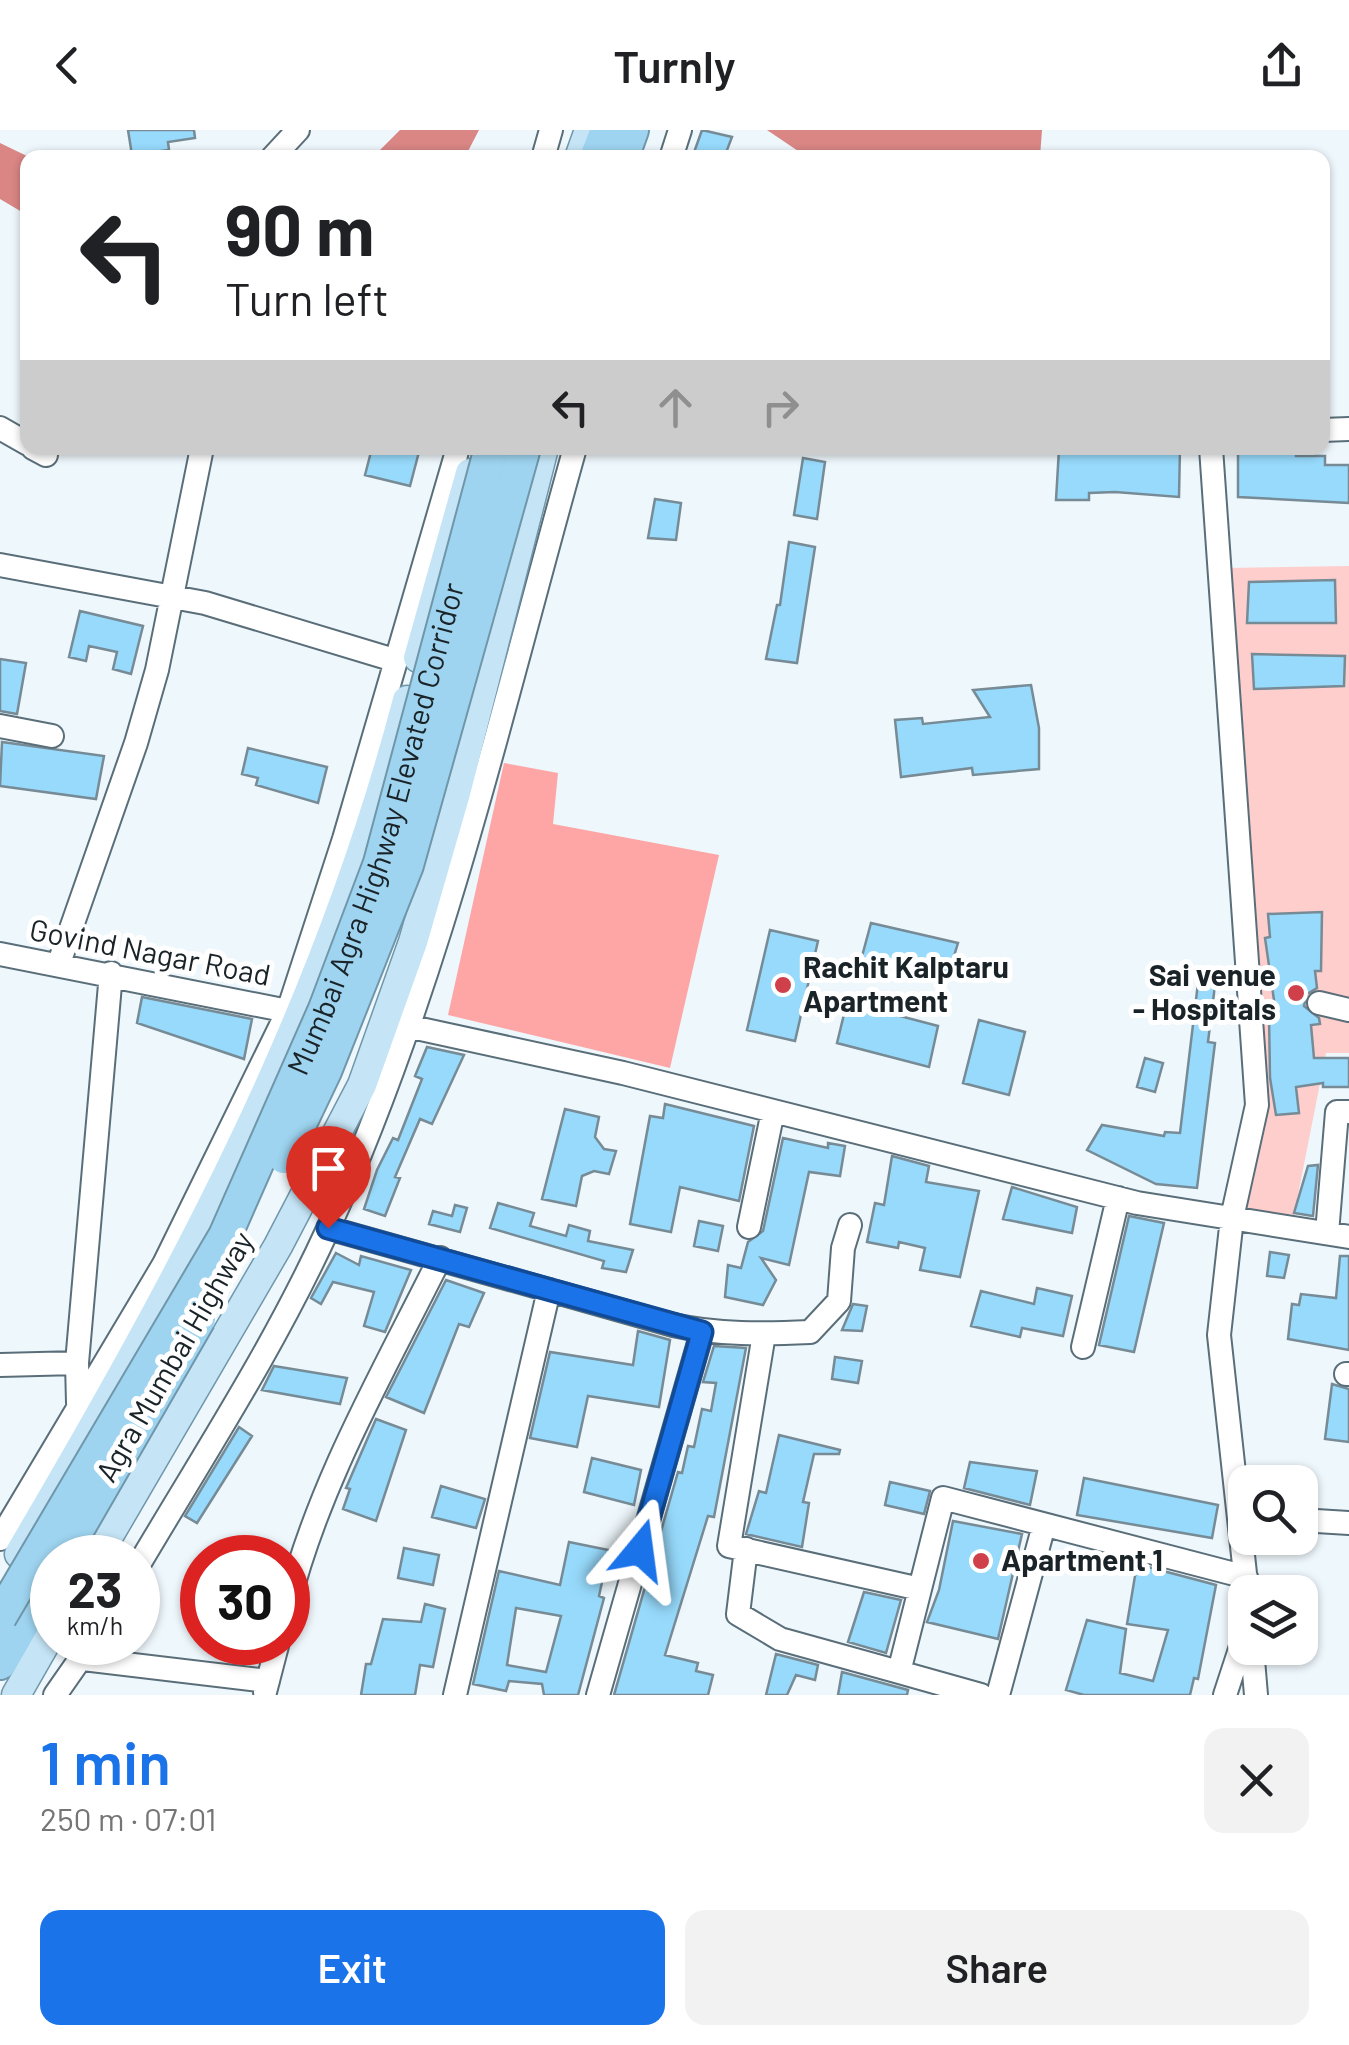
<!DOCTYPE html>
<html lang="en">
<head>
<meta charset="utf-8">
<style>
	:root { --surface:#fff; --page:#f2f2f2; --text:#202124; --muted:#757577; --accent:#1a73e8 }
	body { margin:0; font-family:Barlow,sans-serif; background:var(--page); color:var(--text); height:100vh; display:flex; flex-direction:column; font-size:38px; white-space:nowrap }
	* { box-sizing:border-box; margin:0 }
	p { font-size:32px; color:var(--muted) }
	.icon { flex:none; width:55px; height:55px; fill:none; stroke:currentColor; stroke-width:2; stroke-linecap:round; stroke-linejoin:round }
	.map { position:relative; height:1565px; overflow:hidden }
	.details { display:flex; flex-direction:column; background:var(--surface); flex:1 }
	.details>* { flex:none }
	.guide { position:absolute; left:20px; top:20px; width:1310px; height:305px; border-radius:20px; box-shadow:0 2px 8px #0004; background:#fff; color:var(--text); overflow:hidden }
	.controls { position:absolute; left:1228px; top:1335px; display:grid; gap:20px }
	.controls a { display:grid; place-items:center; width:90px; height:90px; border-radius:20px; background:var(--surface); box-shadow:0 2px 8px #0004; font-size:50px }
	.speed { position:absolute; left:30px; top:1405px; display:flex; gap:20px; font-size:50px; font-weight:700; text-align:center }
	.speed>* { display:grid; place-content:center; width:130px; height:130px; border-radius:50%; background:var(--surface); box-shadow:0 2px 8px #0004; line-height:1 }
	.speed small { font-size:25px; font-weight:400 }
	.speed .limit { border:15px solid #d22; background:#fff; color:#111 }
	.pin { position:absolute; display:grid; place-items:center; width:85px; height:85px; color:#fff; margin:-102px -42px; border-radius:50% 50% 50% 0; rotate:-45deg; box-shadow:0 0 10px #0007 }
	.pin .icon { rotate:45deg }
	.me { position:absolute; width:110px; margin:-55px; rotate:16deg; stroke-linejoin:round; filter:drop-shadow(0 0 8px #0008) }
	.turn { display:flex; align-items:center; gap:35px; height:210px; padding:0 40px; font-size:45px }
	.turn .icon { width:130px; height:130px; stroke-width:2.5 }
	.turn b { display:block; font-size:70px; line-height:85px }
	.lanes { display:flex; align-items:center; height:95px; padding:0 40px; background:#0003; justify-content:center; gap:50px; direction:ltr }
	.lanes .off { opacity:.35 }
	.round { display:grid; place-items:center; flex:none; width:105px; height:105px; border-radius:20px; background:var(--page) }
	.overview { display:flex; align-items:center; justify-content:space-between; height:170px; padding:0 40px }
	h1 { font-size:60px; font-weight:600; line-height:75px; color:var(--accent) }
	.primary-button { display:flex; gap:20px; margin-top:auto; padding:20px 40px }
	.primary-button a { flex:1; height:115px; border-radius:20px; background:var(--accent); color:#fff; font-size:40px; font-weight:600; line-height:115px; text-align:center }
	.primary-button a+a { background:var(--page); color:var(--text) }
	header { display:flex; justify-content:space-between; align-items:center; height:130px; padding:0 40px; background:var(--surface); font-size:45px; font-weight:600 }
	.map>svg:first-child { display:block }
</style>
</head>
<body>
<header><svg class="icon" aria-label="back" viewBox="0 0 24 24"><path d="M15 5l-7 7 7 7"/></svg>Turnly<svg class="icon" aria-label="share" viewBox="0 0 24 24"><path d="M12 15V3M7 8l5-5 5 5M5 13v7h14v-7"/></svg></header>
<div class="map">
<svg width="1349" height="1565" viewBox="0 0 1349 1565">
	<rect width="100%" height="100%" fill="#eef7fc"/>
	<path fill="#fececc" d="M1349,436V923H1326L1294,1085L1245,1079L1259,993L1226,438Z"/>
	<path fill="#fda6a5" d="M504,633L558,643L553,694L719,725L670,938L448,885Z"/>
	<path fill="#d98685" d="M400,0H479L465,27H373Z
		M767,0H1042L1040,27H807Z
		M0,13L29,27L27,85L0,69Z"/>
	<path fill="#97dafc" stroke="#768b96" stroke-width="2.5" fill-rule="evenodd" d="M128,0H194L195,8L168,12L169,20L132,25Z
		M702,0L732,7L724,28H692Z
		M372,318H420L410,356L365,345Z
		M1180,318L1179,367L1115,362L1089,363V370H1056L1059,319Z
		M1238,318H1296V326H1325V335H1349V373L1238,367Z
		M803,328L825,332L817,389L794,385Z
		M655,369L681,373L676,410L648,408Z
		M789,412L815,417L797,533L766,529L777,475H780Z
		M1335,450L1336,493H1247L1249,452Z
		M80,481L143,496L131,544L113,539L117,522L89,516L86,531L69,527Z
		M1252,524L1345,526L1344,556L1254,559Z
		M0,529L26,533L17,584L0,581Z
		M1031,555L1039,598V639L973,645L972,638L901,647L895,590L922,588L923,594L990,587L973,560Z
		M2,612L104,626L96,669L0,656Z
		M248,618L327,637L318,673L256,655L258,648L242,644Z
		M1322,782L1321,841H1315L1317,858L1307,864L1304,876L1319,888L1320,894L1311,895L1314,928H1349V957H1323V953L1296,957L1299,983L1276,985L1270,948L1269,885L1276,884L1265,808L1270,807L1268,784Z
		M871,793L958,813L947,849L861,830Z
		M770,800L818,811L795,911L747,900Z
		M1198,853L1215,855L1208,912L1215,913L1197,1058L1156,1054L1087,1020L1102,995L1164,1006L1165,1002L1180,1003Z
		M142,867L252,889L244,929L137,893Z
		M847,872L938,896L929,937L837,913Z
		M979,890L1025,902L1009,965L963,953Z
		M427,917L464,925L432,994L420,989L395,1047L400,1048L385,1086L364,1079L377,1040L393,1008L398,1010L422,949L415,946Z
		M1145,928L1163,933L1155,962L1137,957Z
		M665,974L754,996L739,1071L680,1057L671,1102L630,1094L650,986L663,988Z
		M565,979L599,987L595,1007L604,1019L616,1021L609,1044L594,1041L582,1046L576,1076L542,1069Z
		M783,1008L828,1018V1013L845,1016L840,1046L809,1042L789,1135L761,1128L776,1150L763,1175L725,1167L728,1135L741,1138L748,1112L763,1101Z
		M892,1026L929,1036L926,1052L979,1061L960,1147L920,1140L925,1118L899,1112L898,1118L867,1112L875,1073L884,1075Z
		M1318,1035L1313,1086L1294,1083L1308,1036Z
		M1012,1057L1077,1077L1072,1103L1003,1089Z
		M498,1073L534,1083L530,1096L566,1106L569,1095L590,1101L588,1111L633,1120L626,1142L602,1138L604,1131L490,1098Z
		M455,1075L467,1078L460,1102L429,1094L433,1081L452,1086Z
		M1129,1086L1164,1093L1134,1222L1099,1215Z
		M699,1091L723,1096L718,1121L694,1116Z
		M1270,1122L1289,1125L1284,1148L1267,1146Z
		M336,1123L359,1135L361,1126L411,1140L385,1202L364,1196L374,1162L333,1152L321,1174L311,1168Z
		M1340,1126H1349V1220L1288,1209L1292,1174L1299,1175L1301,1164L1336,1168Z
		M446,1150L484,1163L469,1197L459,1194L424,1283L386,1267Z
		M1037,1158L1072,1166L1063,1206L1022,1198L1020,1207L971,1196L981,1161L1034,1174Z
		M853,1174L867,1176L862,1201L842,1200Z
		M638,1201L670,1210L659,1277L588,1266L577,1317L530,1308L550,1222L633,1235Z
		M714,1216L746,1218L714,1387L708,1386L665,1525L698,1533L696,1541L713,1545L708,1565H614L678,1342L682,1343L688,1316L694,1317L702,1279L711,1281L716,1253L703,1252Z
		M835,1227L862,1231L858,1253L832,1249Z
		M274,1236L347,1248L340,1274L262,1260Z
		M1332,1254L1349,1259V1312L1325,1309Z
		M376,1289L406,1300L376,1391L343,1379L350,1359L346,1358Z
		M239,1297L252,1306L197,1393L185,1386Z
		M779,1305L840,1320L839,1324H814L803,1372L809,1373L802,1417L746,1404L759,1361L766,1363Z
		M592,1328L641,1340L634,1375L584,1362Z
		M970,1332L1037,1341L1030,1375L964,1358Z
		M1084,1348L1218,1375L1212,1408L1077,1385Z
		M890,1352L930,1361L924,1384L885,1375Z
		M441,1356L485,1369L476,1398L432,1387Z
		M953,1391L1022,1404L998,1509L927,1492L939,1460Z
		M569,1412L618,1422L615,1436L606,1434L599,1466L604,1468L578,1565H544L542,1554L509,1551L506,1561L473,1554L499,1441L560,1455ZM516,1478L561,1486L546,1542L507,1535Z
		M404,1418L439,1425L433,1455L398,1448Z
		M1137,1434L1216,1455L1198,1549L1194,1548L1190,1565H1084L1066,1560L1087,1490L1126,1499L1120,1543L1153,1551L1168,1500L1127,1494Z
		M864,1462L901,1470L886,1523L848,1512Z
		M425,1474L445,1479L433,1537L420,1535L415,1565H361L366,1534H371L383,1489L421,1492Z
		M776,1524L818,1535L815,1550L796,1545L787,1565H766Z
		M842,1542L908,1560L907,1565H838Z"/>
	<g fill="none" stroke-linecap="round" stroke-linejoin="round">
		<g stroke="#5a6e79" stroke-width="26">
			<path id="minor" d="M272,28L298,0
				M543,28L551,0
				M671,28L680,0
				M0,298L28,314
				M1322,300L1349,299
				M33,318L46,325
				M1211,318L1257,975L1232,1088L1219,1205L1247,1462
				M0,435L205,473L394,530
				M0,596L52,606
				M0,824L288,881
				M59,833L136,613L157,540L202,318
				M1319,873L1349,880
				M407,896L623,943L1137,1073L1349,1107
				M749,1097L773,981
				M328,1098L673,1195C718,1205 764,1204 810,1202L839,1171L843,1118L850,1095
				M1327,1103L1337,982H1349
				M764,1204L729,1416L920,1459
				M1083,1217L1118,1068
				M0,1235L77,1233
				M1346,1244H1349
				M78,1273L77,1233L111,843
				M1300,1390L1349,1393
				M0,1409L164,1134L288,881L344,709L458,318
				M746,1419L738,1484L780,1509L899,1542
				M138,1436C203,1326 273,1219 327,1101C441,851 501,581 575,318
				M288,1475C319,1352 384,1241 440,1128
				M1252,1518L1256,1565
				M83,1529L268,1551
				M265,1562L278,1512
				M55,1565L92,1512
				M455,1565L549,1160
				M598,1565L702,1202
				M981,1565L899,1542L943,1368L1246,1447
				M998,1565L1044,1395
				M1225,1565L1245,1504"/>
		</g>
		<g stroke="#7096aa" stroke-width="31">
			<path id="major" d="M579,28L589,0
				M418,528L470,343
				M19,1424C183,1145 324,886 407,570
				M96,1428L278,1116L362,955L413,812L456,663L544,318
				M16,1565L52,1502"/>
		</g>
		<g stroke="#7096aa" stroke-width="36">
			<path id="highway" d="M596,28L607,0
				M622,28L632,0
				M0,1533L52,1443"/>
		</g>
		<use href="#minor" stroke="#fff" stroke-width="22"/>
		<use href="#major" stroke="#c5e5f6" stroke-width="28"/>
		<use href="#highway" stroke="#9ed4f0" stroke-width="32"/>
		<g stroke="#7096aa" stroke-width="36" stroke-linecap="butt">
			<g id="highway-bridge">
				<path d="M284,1027L325,941L407,735L524,318"/>
				<path d="M61,1428L199,1189"/>
				<path id="s1" d="M0,1487L225,1106L325,879L380,733L491,318"/>
			</g>
		</g>
		<use href="#highway-bridge" stroke="#9ed4f0" stroke-width="32"/>
	</g>
	<g fill="none" stroke-linecap="round" stroke-linejoin="round">
		<g stroke="#114b97" stroke-width="25">
			<path id="route" d="M328,1098L702,1202L640,1420"/>
		</g>
		<use href="#route" stroke="#1a73e8" stroke-width="18"/>
	</g>
	<g fill="#d0404b" stroke="#fff" stroke-width="4">
		<circle cx="783" cy="855" r="10"/>
		<circle cx="1296" cy="863" r="10"/>
		<circle cx="981" cy="1431" r="10"/>
	</g>
	<g text-anchor="middle" stroke-width="10" stroke-linejoin="round" paint-order="stroke">
		<g font-size="30" fill="#1a2327" stroke="#fff">
			<text dy="10" stroke="none"><textPath href="#s1" startOffset="878">Mumbai Agra Highway Elevated Corridor</textPath></text>
			<text transform="translate(150 823) rotate(11)" y="10">Govind Nagar Road</text>
			<text transform="translate(175 1227) rotate(-60)" y="10">Agra Mumbai Highway</text>
		</g>
		<g font-size="30" font-weight="bold" fill="#1a2327" stroke="#fff" text-anchor="start">
			<text x="803" y="848">Rachit Kalptaru<tspan x="803" dy="34">Apartment</tspan></text>
			<text x="1276" y="856" text-anchor="end">Sai venue<tspan x="1276" dy="34">- Hospitals</tspan></text>
			<text x="1001" y="1441">Apartment 1</text>
		</g>
	</g>
</svg>
<div class="controls">
<a><svg class="icon" aria-label="search" viewBox="0 0 24 24"><circle cx="10" cy="10" r="6"/><path d="M15 15l6 6"/></svg></a>
<a><svg class="icon" aria-label="layers" viewBox="0 0 24 24"><path d="M12 4l9 5-9 5-9-5zM3 14l9 5 9-5"/></svg></a>
</div>
<div class="speed"><div>23<small>km/h</small></div><div class="limit">30</div></div>
<div class="pin" style="left:328px;top:1098px;background:#d93025"><svg class="icon" aria-label="arrive" viewBox="0 0 24 24"><path d="M6 21V4h12l-3 4 3 4H6"/></svg></div>
<svg class="me" style="left:640px;top:1420px" viewBox="-20 -20 40 40"><path d="M0-17L14 15 0 8-14 15z" fill="#1a73e8" stroke="#fff" stroke-width="4"/></svg>
<div class="guide">
<div class="turn"><svg class="icon" aria-label="left" viewBox="0 0 24 24"><path d="M17 20v-9H6M10 6l-5 5 5 5"/></svg><div><b>90 m</b>Turn left</div></div>
<div class="lanes"><svg class="icon" aria-label="left" viewBox="0 0 24 24"><path d="M17 20v-9H6M10 6l-5 5 5 5"/></svg><svg class="icon off" aria-label="ahead" viewBox="0 0 24 24"><path d="M12 20V5M6 11l6-6 6 6"/></svg><svg class="icon off" aria-label="right" viewBox="0 0 24 24"><path d="M7 20v-9h11M14 6l5 5-5 5"/></svg></div>
</div>
</div>
<section class="details">
<div class="overview"><div><h1>1 min</h1><p>250 m · 07:01</p></div><a class="round"><svg class="icon" aria-label="close" viewBox="0 0 24 24"><path d="M6 6l12 12M18 6L6 18"/></svg></a></div>
<div class="primary-button"><a>Exit</a><a>Share</a></div>
</section>
</body>
</html>
